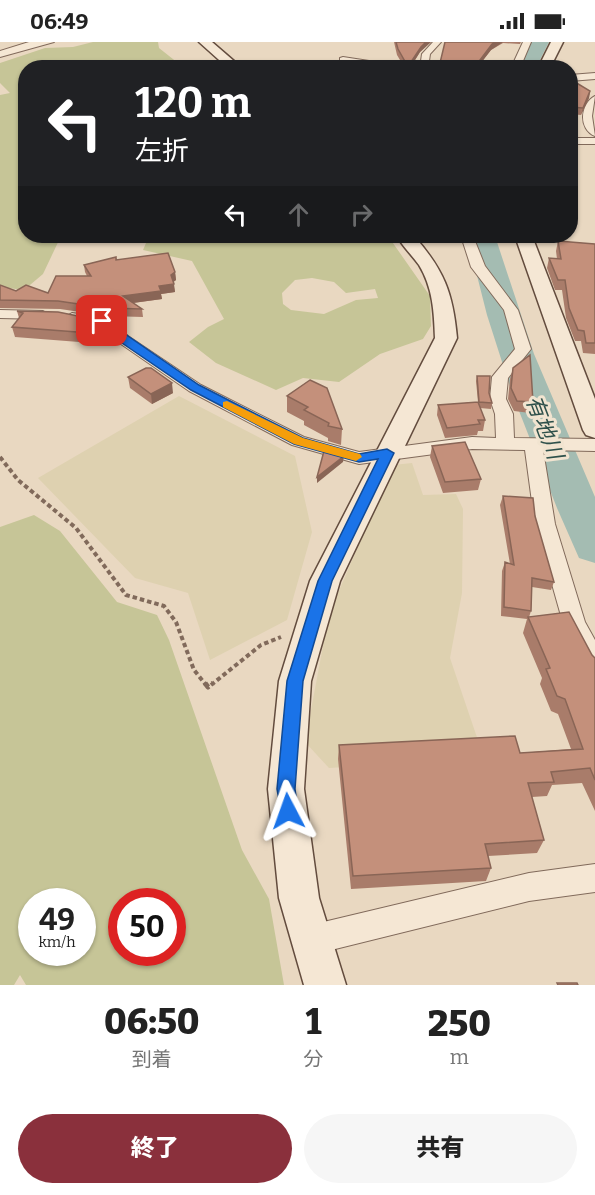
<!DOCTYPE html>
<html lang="ja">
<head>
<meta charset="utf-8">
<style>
	:root { --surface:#fff; --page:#f6f6f6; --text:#222; --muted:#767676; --accent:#8a303c }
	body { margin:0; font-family:Bitter,"Noto Sans JP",serif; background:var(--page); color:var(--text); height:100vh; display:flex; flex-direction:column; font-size:22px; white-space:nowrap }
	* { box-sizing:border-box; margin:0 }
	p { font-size:20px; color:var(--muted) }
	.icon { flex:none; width:33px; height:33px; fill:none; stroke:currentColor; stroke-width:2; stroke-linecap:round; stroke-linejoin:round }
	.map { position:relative; height:943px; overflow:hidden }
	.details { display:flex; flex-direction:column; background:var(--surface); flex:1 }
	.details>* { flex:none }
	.hud { position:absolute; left:18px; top:18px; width:560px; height:183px; border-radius:24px; box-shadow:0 2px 4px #0004; background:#202124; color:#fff; overflow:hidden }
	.speed { position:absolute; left:18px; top:846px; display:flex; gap:12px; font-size:30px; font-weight:700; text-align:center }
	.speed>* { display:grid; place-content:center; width:78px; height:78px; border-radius:50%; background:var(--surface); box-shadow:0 2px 4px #0004; line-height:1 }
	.speed small { font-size:15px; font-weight:400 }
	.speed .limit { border:9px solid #d22; background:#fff; color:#111 }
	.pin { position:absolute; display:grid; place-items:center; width:51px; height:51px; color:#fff; margin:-26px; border-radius:12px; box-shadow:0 3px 9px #0006 }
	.me { position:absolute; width:66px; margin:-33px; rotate:356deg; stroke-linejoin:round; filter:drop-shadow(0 0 4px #0008) }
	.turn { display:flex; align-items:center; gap:21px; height:126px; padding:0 18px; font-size:27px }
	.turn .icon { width:78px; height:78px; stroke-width:2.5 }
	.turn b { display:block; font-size:42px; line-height:51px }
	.lanes { display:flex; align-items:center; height:57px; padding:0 18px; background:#0003; justify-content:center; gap:30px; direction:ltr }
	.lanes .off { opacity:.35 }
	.eta { display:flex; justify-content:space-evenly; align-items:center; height:102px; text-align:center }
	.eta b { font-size:36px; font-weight:800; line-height:42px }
	.cta { display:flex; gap:12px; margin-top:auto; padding:12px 18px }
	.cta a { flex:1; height:69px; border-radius:36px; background:var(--accent); color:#fff; font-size:24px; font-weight:800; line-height:69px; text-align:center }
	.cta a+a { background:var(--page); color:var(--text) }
	.status { display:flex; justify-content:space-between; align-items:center; height:42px; padding:0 30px; background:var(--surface); direction:ltr }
	.status svg { height:16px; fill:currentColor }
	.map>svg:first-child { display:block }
</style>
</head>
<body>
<div class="status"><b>06:49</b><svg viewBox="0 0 49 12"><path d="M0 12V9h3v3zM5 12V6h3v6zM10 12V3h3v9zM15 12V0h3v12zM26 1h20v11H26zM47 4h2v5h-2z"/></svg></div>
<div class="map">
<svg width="595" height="943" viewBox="0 0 595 943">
	<rect width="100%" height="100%" fill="#e9d8c1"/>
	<path fill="#ded1b0" d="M179,354L295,414L312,490L287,578L210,618L188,551L135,536L38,436Z
		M412,421L423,453L456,452L463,467L462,551L450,616L484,716L329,726L305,700L329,572L393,423Z"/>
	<path fill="#c6c597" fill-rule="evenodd" d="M93,0H158L159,6L183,25L26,26V194H61L43,232L24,248L0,245V53L10,51L0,41V21L45,6L73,5Z
		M149,194H388L430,254L431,284L423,297L380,312L339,340L303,336L276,348L216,321L189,300L208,285L224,277L192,219L143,208ZM312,236L334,240L346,251L375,247L378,256L356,258L324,272L291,268L283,262L282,251L295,238Z
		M34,473L60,489L117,560L157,573L169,598L242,808L269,857L284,943H26L20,933L14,943H0V485ZM32,860H82V910H32ZM122,860H172V910H122Z"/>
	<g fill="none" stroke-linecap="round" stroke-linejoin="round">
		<path fill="#a4bcb2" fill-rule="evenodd" d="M531,0H549L536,26H517Z
			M467,194H495L534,312L595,455V521L579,516L557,466L512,351L487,273Z"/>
		<g stroke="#816a5b" stroke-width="2">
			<path id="street" d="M29,0H54L0,15V9Z
				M433,0H441L430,12L428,26H420L422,12Z
				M523,0H531L520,26H511Z
				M343,15L395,23L399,26H375L340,20V16Z
				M595,31V37L570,39V33Z
				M595,54L592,74L595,94C578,87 580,62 595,54Z
				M570,96H595V102H570Z
				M461,194H473L485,224L518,268L531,307L508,336L506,357L513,372L514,396L595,397V409L543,408L555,482L585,580L595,598V630L587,627L563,581L535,482L525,408L472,407L359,422L292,403L189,349L118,300L98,283L72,279L65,275L72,271L107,276L128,294L201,343L304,395L359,410L472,395L496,396L495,372L490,357L492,335L515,307L504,268L471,225Z
				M0,268L43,269L50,273L43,277L0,276Z
				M595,822V850L529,859L311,913L300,909L296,898L300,887L311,883L529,831Z"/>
		</g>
		<g stroke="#634c3e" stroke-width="3">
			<path id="secondary" d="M199,0H212L242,26H228Z
				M551,0H563L550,26H538Z
				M397,194H414C444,228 453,251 457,296L340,539L311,639L304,747L319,856L346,943H304L279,856L268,747L279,639L310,539L435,296C434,270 433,246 419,223C412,213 402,204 397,194Z
				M515,194H532L595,357V396L586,393L583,388Z"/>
		</g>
		<path stroke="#816a5b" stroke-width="4" stroke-dasharray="4.5 3" stroke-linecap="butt" d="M0,415L18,438L76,486L126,553L164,564L176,580L194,628L206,643
			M211,643L261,603L281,595"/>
		<path stroke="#816a5b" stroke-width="5" stroke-dasharray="6 4.5" stroke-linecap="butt" d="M205,641L208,645L213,641"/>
		<use href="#street" fill="#f5e7d4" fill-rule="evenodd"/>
		<use href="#secondary" fill="#f5e7d4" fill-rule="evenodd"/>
	</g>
	<path fill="#a97c6a" d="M394,0H431L420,10L410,26L375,23H403L397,13Z
		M445,0H521L520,2L503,1L491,8L477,26H439Z
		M570,37L590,49L589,56L581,73L570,72Z
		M558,199L595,202V312L583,311L581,299H575L566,276L562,248H555L547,226L549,216L557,217L556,209Z
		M116,215L117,218L175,230L176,238L173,240L175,250L161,252L162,257L133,261L142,267L143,275L108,274L60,267L0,266V243L16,249L48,251L87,234L85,230L84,223Z
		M17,269L100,287L92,301L15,295L12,285L19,276Z
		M513,326L533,360L530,371L514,369L508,357L510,337Z
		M477,334L489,351L492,361L491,367L480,366L485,378L483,389H478L477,393L445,396L437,373L438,363L478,360L476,339Z
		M128,335L173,351L152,362L130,346Z
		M310,338L342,387L341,403L328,399V396L304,383V379L287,370V354Z
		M432,404L481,437L478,448L443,451L430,415Z
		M503,454L535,474L554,540L551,548L532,545L531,569L529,575L592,613L595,616V769L582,741L552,743L547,754L532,755L544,798L537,811L488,814L491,826L486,839L351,847L338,717L339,703L520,711L571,707L558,672L551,669L540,642L542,636L523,591L527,577L501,574L502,529L505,520L510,522L500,463Z"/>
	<path fill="#896556" d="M426,0H431L420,10L410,26H406L421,5Z
		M496,0H503L491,8L477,26H474L492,2Z
		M590,49L589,56L581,73L583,66Z
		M175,230L176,238L172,241L171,233Z
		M174,242L175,250L161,252L162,257L125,262L123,254L159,244Z
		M98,278L100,287L92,301L90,291Z
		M172,341L173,351L152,362L151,352Z
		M344,414L343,420L317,441V435Z"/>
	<path fill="#c4907b" stroke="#896556" stroke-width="1.5" d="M396,0H426L421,5L409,23L406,26H352L356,20L375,23H407L398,7Z
		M445,0H496L492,2L474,26L439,25Z
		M570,37L590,49L583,66L570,65Z
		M558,199L595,202V301H586L584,289L578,288L569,266L565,238H558L549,216L561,217Z
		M168,211L175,230L171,233L174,242L159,244L161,249L123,254L142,267L106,266L58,259L0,258V243L16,249L26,243L48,251L56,234H91L84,223L116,215V218Z
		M17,269L58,270L98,278L90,291L12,285L23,271Z
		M530,313L533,360L517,359L511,346L513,326Z
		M146,326H151L172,341L151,352L128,335Z
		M477,334H490L489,351L492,361L479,360Z
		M310,338L327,346L342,387L328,384L329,381L304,368L308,365L287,354Z
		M478,360L485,378H478L480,382L447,386L438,363Z
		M465,400L481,437L445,440L432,404Z
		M324,409L344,414L317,435Z
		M503,454L533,456L535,474L554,540L532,536L531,569L504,565L505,520L514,523Z
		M569,570L592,613L595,616V738L590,726L551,730L554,740L528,741L544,798L485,802L491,826L353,834L339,703L515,694L520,711L583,707L565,657L557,654L546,627L550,626L528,575Z
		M557,941H577L578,943H558Z"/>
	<path fill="#1a73e8" stroke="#114b97" stroke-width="1.5" d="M102,276L199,343L303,396L359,412L387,407L394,411L332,539L303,639L295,747L298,769L295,775L288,778L282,775L277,747L287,639L318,539L378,417L359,420L294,402L191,348L119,299L98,281L97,279Z"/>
	<path fill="#f59e0b" d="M227,359L303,396L360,412L362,415L356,419L294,402L223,365V360Z"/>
	<g text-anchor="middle" stroke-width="6" stroke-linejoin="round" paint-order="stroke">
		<g font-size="22" font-style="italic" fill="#2e504a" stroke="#f1e4d0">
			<text transform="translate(545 385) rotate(69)" y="8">有地川</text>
		</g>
	</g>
</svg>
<div class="speed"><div>49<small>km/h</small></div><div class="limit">50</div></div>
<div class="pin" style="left:102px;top:279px;background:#d93025"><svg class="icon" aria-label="arrive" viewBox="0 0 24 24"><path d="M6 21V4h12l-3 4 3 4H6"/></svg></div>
<svg class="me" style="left:288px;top:769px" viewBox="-20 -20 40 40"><path d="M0-17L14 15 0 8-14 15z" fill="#1a73e8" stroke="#fff" stroke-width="4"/></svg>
<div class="hud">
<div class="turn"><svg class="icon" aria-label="left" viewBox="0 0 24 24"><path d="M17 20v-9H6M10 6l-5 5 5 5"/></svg><div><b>120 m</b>左折</div></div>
<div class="lanes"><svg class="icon" aria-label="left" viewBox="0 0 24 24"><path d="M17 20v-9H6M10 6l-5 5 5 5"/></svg><svg class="icon off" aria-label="ahead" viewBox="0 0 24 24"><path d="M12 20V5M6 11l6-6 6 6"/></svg><svg class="icon off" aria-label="right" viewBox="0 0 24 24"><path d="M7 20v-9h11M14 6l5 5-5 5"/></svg></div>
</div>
</div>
<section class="details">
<div class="eta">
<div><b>06:50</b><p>到着</p></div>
<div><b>1</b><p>分</p></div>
<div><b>250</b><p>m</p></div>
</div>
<div class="cta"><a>終了</a><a>共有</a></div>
</section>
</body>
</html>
